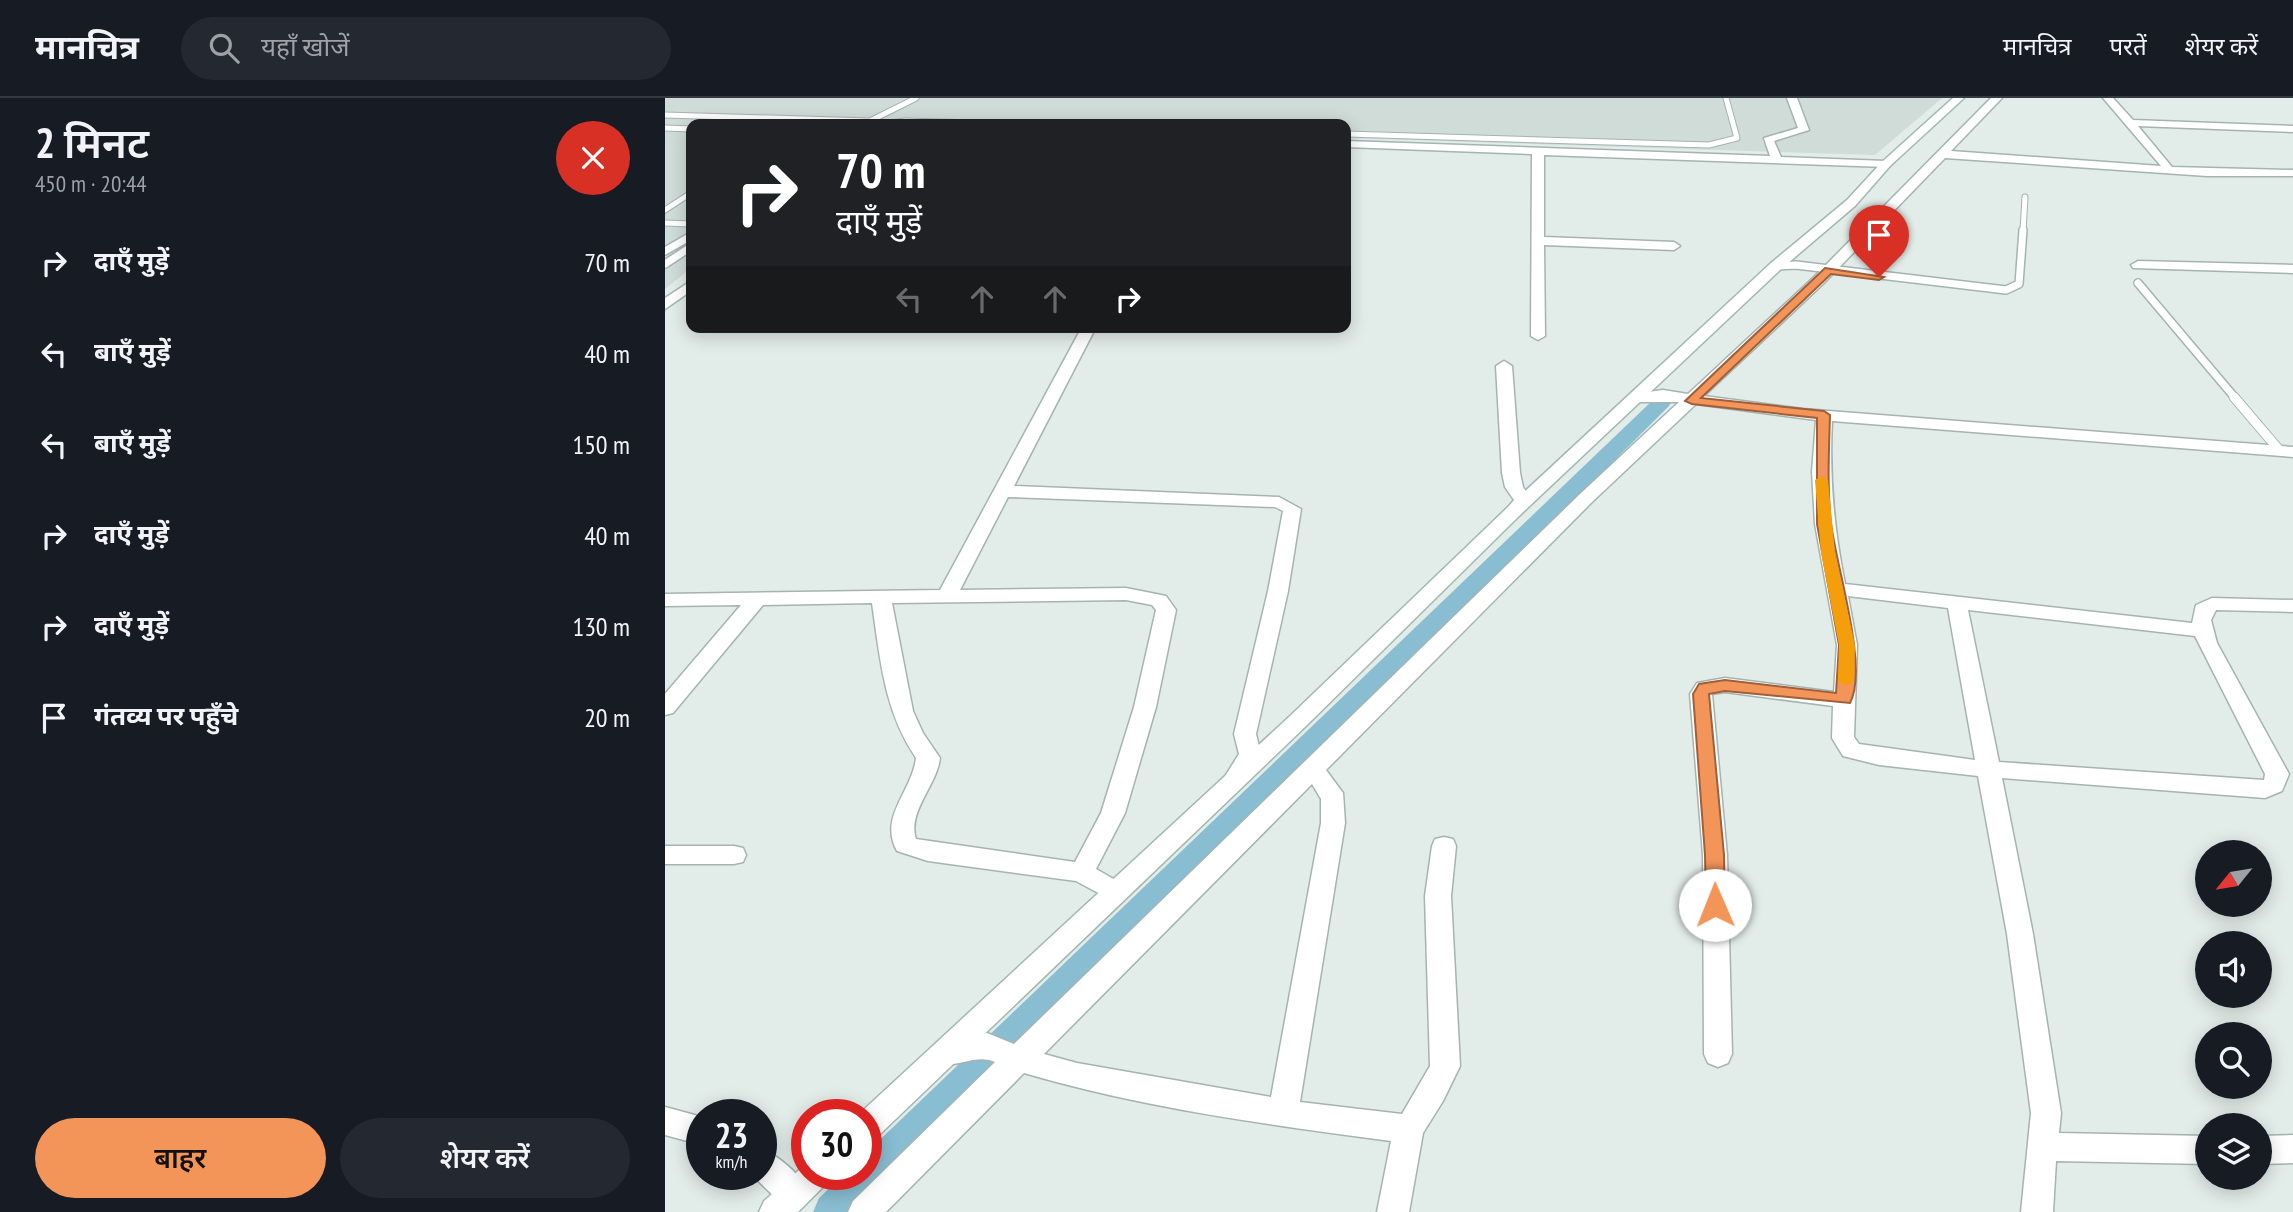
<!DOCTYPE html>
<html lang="hi">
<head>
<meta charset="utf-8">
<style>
	:root { --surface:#171b24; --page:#242831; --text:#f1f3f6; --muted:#9ea1a6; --line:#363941; --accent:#f39459 }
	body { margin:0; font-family:"PT Sans Narrow","Noto Sans Devanagari",sans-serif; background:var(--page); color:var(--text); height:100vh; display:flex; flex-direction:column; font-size:26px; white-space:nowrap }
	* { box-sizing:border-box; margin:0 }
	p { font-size:23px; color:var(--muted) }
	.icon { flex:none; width:38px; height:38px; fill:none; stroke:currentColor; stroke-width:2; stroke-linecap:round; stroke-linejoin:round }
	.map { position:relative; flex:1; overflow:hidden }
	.panel { display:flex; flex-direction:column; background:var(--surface); width:665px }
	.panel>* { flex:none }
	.hud { position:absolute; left:21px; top:21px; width:665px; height:214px; border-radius:14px; box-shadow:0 4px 18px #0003; background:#202124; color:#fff; overflow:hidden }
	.needle { width:46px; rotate:240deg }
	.buttons { position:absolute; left:1530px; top:742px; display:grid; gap:14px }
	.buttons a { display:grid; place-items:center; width:77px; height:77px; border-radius:50%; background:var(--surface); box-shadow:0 4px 18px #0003; font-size:35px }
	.speed { position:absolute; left:21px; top:1001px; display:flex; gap:14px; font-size:35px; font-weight:700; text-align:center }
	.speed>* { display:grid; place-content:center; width:91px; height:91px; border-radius:50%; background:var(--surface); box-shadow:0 4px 18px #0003; line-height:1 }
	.speed small { font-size:18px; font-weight:400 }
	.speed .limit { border:10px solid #d22; background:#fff; color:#111 }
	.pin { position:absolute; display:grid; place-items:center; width:60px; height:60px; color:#fff; margin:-72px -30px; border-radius:50% 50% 50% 0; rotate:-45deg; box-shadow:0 0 7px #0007 }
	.pin .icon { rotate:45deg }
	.me { position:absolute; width:77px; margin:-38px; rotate:359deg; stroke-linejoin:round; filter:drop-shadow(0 0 5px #0008) }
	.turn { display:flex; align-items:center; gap:24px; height:147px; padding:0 35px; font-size:32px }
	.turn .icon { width:91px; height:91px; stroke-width:2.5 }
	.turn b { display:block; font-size:49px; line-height:60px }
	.lanes { display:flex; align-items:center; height:66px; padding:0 35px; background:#0003; justify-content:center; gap:35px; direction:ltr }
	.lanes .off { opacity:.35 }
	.round { display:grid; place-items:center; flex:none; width:74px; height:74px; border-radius:37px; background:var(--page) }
	.head { display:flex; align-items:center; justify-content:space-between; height:119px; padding:0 35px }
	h1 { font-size:42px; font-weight:600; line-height:52px }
	.button { display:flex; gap:14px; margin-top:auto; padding:14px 35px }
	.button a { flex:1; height:80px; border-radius:42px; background:var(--accent); color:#111; font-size:28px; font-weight:600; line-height:80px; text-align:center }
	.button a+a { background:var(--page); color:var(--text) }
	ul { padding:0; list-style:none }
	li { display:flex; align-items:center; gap:21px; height:91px; padding:0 35px }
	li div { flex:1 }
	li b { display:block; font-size:26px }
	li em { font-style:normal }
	header { display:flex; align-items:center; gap:42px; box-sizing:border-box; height:98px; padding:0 35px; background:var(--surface); border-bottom:2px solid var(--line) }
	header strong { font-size:33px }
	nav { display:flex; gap:38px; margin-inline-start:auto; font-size:24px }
	.search { width:490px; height:63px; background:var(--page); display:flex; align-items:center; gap:18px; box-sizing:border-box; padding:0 24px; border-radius:38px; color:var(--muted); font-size:26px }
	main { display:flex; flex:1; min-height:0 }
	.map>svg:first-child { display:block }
</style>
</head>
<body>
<header>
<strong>मानचित्र</strong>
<div class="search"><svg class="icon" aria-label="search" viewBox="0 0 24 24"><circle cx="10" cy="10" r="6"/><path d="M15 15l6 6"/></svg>यहाँ खोजें</div>
<nav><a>मानचित्र</a><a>परतें</a><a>शेयर करें</a></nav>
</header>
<main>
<section class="panel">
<div class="head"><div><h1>2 मिनट</h1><p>450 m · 20:44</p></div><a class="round" style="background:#d93025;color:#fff"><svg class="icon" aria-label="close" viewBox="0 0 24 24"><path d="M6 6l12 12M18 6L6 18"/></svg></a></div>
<ul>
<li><svg class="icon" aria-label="right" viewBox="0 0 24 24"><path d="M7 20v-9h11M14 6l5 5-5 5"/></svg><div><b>दाएँ मुड़ें</b></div><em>70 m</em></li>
<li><svg class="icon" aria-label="left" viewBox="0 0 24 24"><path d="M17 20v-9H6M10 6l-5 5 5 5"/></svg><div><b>बाएँ मुड़ें</b></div><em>40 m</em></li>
<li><svg class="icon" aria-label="left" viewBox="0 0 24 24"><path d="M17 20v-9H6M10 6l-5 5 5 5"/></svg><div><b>बाएँ मुड़ें</b></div><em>150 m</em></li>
<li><svg class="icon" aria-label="right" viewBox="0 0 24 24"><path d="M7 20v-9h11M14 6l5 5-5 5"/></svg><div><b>दाएँ मुड़ें</b></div><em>40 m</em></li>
<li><svg class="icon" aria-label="right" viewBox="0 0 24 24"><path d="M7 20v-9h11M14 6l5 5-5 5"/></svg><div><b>दाएँ मुड़ें</b></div><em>130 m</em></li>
<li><svg class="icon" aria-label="arrive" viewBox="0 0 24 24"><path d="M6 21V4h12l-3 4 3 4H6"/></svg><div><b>गंतव्य पर पहुँचे</b></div><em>20 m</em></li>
</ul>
<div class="button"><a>बाहर</a><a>शेयर करें</a></div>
</section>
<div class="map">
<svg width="1628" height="1114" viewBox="0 0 1628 1114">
	<rect width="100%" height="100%" fill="#e2ece9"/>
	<path fill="#d0dcd8" d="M0,0H1277L1210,57L681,40V26H26V170L0,191Z"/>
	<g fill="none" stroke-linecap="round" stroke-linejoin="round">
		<path fill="#89bdd2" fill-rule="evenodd" d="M996,299L1003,301L1006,305L1003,309L196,1114H148L154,1100L179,1076H201V1055L989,301Z"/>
		<g stroke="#a5b4b1" stroke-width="7">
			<path id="lane-far2" d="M0,17L204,23
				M201,25L251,0
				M218,26L240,23L346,26
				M0,30L26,31
				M681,36L1044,47L1072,40L1061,0
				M0,112L26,95
				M0,125L26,126
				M1358,133L1360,99"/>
		</g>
		<g stroke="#a5b4b1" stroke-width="10">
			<path id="lane-far1" d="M0,153L26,138
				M0,166L26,149
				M1111,168L1131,167L1341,192L1354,186L1358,132
				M1473,185L1571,301"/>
		</g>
		<g stroke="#a5b4b1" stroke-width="11">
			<path id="lane" d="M1569,299L1615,353"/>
		</g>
		<g stroke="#a5b4b1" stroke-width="3">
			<path id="street" d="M1122,0H1132L1144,32L1109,43L1116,59L1221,63L1227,66L1221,69L879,57V139L1009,144L1015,148L1009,152L879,147L880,238L873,242L866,238L867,56L681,49V43L1105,58L1099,40L1133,30Z
				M1326,0H1337L1286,53L1496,68L1438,0H1448L1468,22L1628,28V34L1473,28L1507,69L1628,72V78H1542L1280,60L1159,185L1039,298L1138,311L1628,349V359L1167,323C1164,380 1169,431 1180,486L1527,525L1531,507L1547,500L1628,502V514L1551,512L1546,522L1552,545L1624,676L1617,693L1600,700L1337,680L1368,836L1396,1015L1394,1035L1542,1038V1066L1391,1063L1388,1114H1356L1366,1015L1342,836L1313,678L1214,667L1178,658L1167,640L1168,608L1060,594L1047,596L1062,757L1067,956L1063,965L1053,969L1043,965L1039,956L1038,757L1025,596L1032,585L1060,580L1169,594L1172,547L1150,426L1147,374L1151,322L1031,306L926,405L661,672L678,695L680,725L635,1004L737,1016L765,968L760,798L767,748L770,741L779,739L788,741L791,748L786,798L795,968L778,1003L758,1035L744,1114H712L726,1043C604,1027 478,1010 359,975L221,1114H183L188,1103L330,964C310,955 290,972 269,965L265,956L269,947L322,935L349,946L914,397L1014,304H974L968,302V296L998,292L1023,296L1149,179ZM1183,498L1283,510L1310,662L1194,646L1189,639L1192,547ZM1303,512L1530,538L1600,676L1599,682L1334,664ZM647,686L656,701V725L606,999L412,965L379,956Z
				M1473,163L1628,167V175L1468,170L1466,167Z
				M26,183V193L0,211V200Z
				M417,229H431L349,388L614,399L636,411L623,493L591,636L596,656L579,686H563L559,680L574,656L569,636L603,493L618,413L610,409L343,399L295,492L461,490L501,498L511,512L491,609L460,715L431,771L459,787L463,794L459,801L450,804L411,783L263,763L232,753C213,719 247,694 251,660C219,613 215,560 207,505L98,507L8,615L0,617V596L76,507L0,508V496L275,492ZM461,502L487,507L491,512L469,609L436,715L410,764L251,741C242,714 272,687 275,660L258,635L248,613L227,505Z
				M839,263L847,268L855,375L858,389L867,402L855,417L849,418L840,413L849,402L840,389L837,375L831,268Z
				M0,748H69L78,750L81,757L78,764L69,766H0Z
				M0,1009L37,1019V1047L0,1037Z
				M1628,1037V1065L1594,1066V1038Z
				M96,1051C115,1058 137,1078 145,1096L140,1107L129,1111L118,1107L86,1076H96Z"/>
		</g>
		<g stroke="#a0b8b3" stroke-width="3">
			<path id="secondary" d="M1288,0H1299L1225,68L1190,108L1116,171L855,417L641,628L212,1039L201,1043V1017H193L625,618L843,409L1106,165L1182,102L1217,64Z
				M142,1065V1076H166L161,1086L133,1114H94L99,1103Z"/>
		</g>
		<use href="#lane-far2" stroke="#fff" stroke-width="5"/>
		<use href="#lane-far1" stroke="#fff" stroke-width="7"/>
		<use href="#lane" stroke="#fff" stroke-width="9"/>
		<use href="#street" fill="#fff" fill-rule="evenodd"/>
		<use href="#secondary" fill="#fff" fill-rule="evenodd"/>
	</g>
	<path fill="#f39459" stroke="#9e603a" stroke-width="2" d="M1160,170L1219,179L1214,182L1166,176L1036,300L1159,313L1165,317C1164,353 1162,389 1166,425C1171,468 1204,569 1185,605L1060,593L1044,596L1059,757L1060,807L1057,812H1043L1041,807L1040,757L1028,596L1034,586L1060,582L1171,595L1174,547L1152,426V320L1027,306L1020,303Z"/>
	<path fill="#f59e0b" d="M1157,378L1163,382L1170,455L1190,547L1189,583L1181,588L1173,583L1174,547L1156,455L1150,382Z"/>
</svg>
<div class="buttons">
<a><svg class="needle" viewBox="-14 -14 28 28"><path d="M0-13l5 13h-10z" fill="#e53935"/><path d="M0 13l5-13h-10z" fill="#9ea1a6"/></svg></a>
<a><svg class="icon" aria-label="sound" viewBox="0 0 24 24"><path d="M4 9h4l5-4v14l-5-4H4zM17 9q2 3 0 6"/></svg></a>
<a><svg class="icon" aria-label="search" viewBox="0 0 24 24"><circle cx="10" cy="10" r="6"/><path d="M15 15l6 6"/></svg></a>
<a><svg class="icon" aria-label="layers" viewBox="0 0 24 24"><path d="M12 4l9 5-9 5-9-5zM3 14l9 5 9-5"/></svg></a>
</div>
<div class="speed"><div>23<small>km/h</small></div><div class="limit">30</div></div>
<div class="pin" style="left:1214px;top:179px;background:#d93025"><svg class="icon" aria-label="arrive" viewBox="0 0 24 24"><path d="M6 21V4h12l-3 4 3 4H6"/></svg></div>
<svg class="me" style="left:1050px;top:807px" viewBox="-20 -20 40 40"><circle r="19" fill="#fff"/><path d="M0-13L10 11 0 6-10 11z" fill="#f39459"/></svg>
<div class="hud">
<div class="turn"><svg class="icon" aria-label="right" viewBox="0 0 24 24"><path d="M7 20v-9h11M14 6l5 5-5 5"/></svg><div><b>70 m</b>दाएँ मुड़ें</div></div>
<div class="lanes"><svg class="icon off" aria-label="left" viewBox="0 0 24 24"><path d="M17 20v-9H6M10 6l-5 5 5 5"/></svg><svg class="icon off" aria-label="ahead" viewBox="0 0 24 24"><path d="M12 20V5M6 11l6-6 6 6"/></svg><svg class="icon off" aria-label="ahead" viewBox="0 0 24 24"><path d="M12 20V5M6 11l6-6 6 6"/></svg><svg class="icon" aria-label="right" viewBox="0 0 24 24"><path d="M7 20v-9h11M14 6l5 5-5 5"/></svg></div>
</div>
</div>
</main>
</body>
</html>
